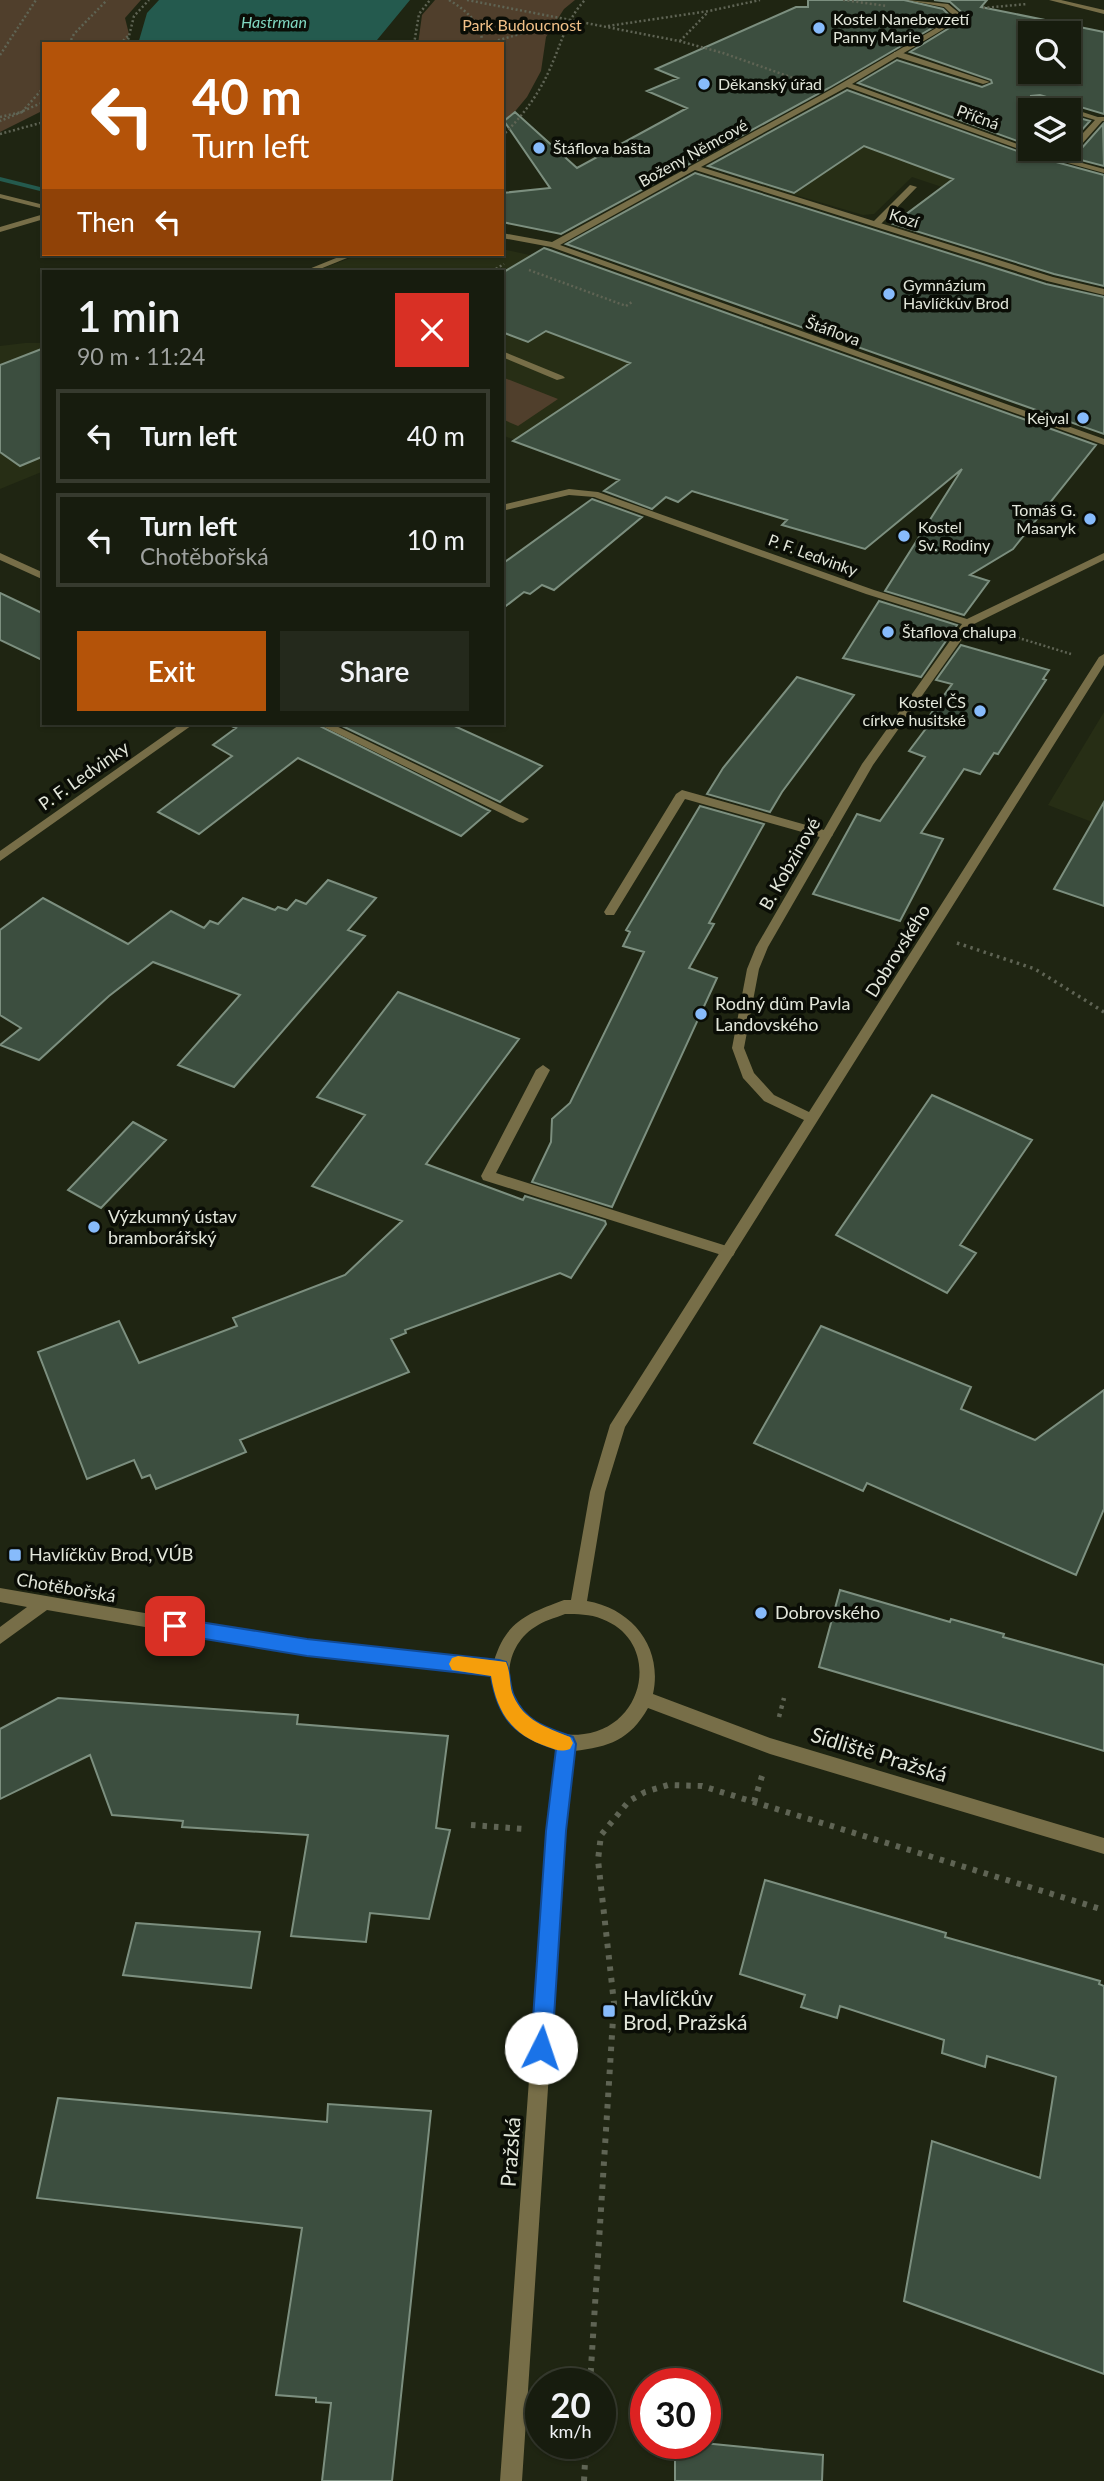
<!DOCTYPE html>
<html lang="en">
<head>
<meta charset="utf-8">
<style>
	:root { --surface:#171c0e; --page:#24291c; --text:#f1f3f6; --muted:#9ea19e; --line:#363a2e; --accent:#b45309 }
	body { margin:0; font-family:Lato,sans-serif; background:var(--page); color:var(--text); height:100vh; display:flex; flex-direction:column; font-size:26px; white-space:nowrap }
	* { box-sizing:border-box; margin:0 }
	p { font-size:23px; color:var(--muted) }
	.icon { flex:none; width:38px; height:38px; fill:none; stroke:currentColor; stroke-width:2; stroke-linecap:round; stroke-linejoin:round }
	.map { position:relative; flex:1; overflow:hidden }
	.side { position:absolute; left:42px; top:270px; width:462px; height:455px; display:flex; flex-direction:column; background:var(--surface); border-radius:0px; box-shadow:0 2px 5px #0004,0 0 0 2px var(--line) }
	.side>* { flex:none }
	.banner { position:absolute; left:42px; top:42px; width:462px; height:214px; border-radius:0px; box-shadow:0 2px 5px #0004,0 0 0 2px var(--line); background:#b45309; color:#fff; overflow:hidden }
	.tools { position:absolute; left:1018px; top:21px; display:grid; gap:14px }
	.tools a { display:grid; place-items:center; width:63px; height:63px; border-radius:0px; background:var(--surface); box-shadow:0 2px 5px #0004,0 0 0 2px var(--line); font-size:35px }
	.speed { position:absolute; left:525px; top:2368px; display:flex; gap:14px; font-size:35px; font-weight:700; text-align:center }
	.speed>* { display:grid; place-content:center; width:91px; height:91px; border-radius:50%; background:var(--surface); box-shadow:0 2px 5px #0004,0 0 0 2px var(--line); line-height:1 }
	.speed small { font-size:18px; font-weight:400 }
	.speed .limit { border:10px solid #d22; background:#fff; color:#111 }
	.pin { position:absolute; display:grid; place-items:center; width:60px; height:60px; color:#fff; margin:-30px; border-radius:14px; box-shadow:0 4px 10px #0006 }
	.me { position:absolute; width:77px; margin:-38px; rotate:4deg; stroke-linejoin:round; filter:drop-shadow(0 0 5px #0008) }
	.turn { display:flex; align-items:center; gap:24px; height:147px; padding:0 35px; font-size:32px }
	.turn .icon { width:91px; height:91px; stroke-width:2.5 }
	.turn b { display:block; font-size:49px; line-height:60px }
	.then { display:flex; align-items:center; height:66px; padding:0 35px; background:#0003; gap:14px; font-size:26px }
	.round { display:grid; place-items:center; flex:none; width:74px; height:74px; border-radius:0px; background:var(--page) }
	.head { display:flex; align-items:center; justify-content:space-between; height:119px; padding:0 35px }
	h1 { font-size:42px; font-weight:600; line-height:52px }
	.primary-button { display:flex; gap:14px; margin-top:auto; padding:14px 35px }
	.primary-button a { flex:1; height:80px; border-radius:0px; background:var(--accent); color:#fff; font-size:28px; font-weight:600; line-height:80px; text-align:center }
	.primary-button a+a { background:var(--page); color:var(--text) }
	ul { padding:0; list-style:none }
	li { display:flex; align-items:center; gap:21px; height:94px; margin:0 14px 10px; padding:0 21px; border:4px solid var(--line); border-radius:0px }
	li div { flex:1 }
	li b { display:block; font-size:26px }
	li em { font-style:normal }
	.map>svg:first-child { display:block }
</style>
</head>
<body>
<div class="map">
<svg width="1104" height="2481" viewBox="0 0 1104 2481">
	<rect width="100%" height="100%" fill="#1f2512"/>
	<path fill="#272e15" d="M888,105L949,127L966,195L912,177L874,214L863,215L765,186L792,167L819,176L845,159Z
		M502,249L557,261L709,318L599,452L581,466L502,435V271H316L361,254H502Z
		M25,343H44V471L0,489V346Z
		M1104,712V809L1101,808L1092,822L1048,805Z"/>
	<path fill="#503f2c" d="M0,0H141L125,18L129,34L125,44H44V110L0,132Z
		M435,0H575L564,9L546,37L541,71L527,97L502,127V44H418L422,15Z
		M502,377L558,399L518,426L502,419Z"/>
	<path fill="#245a4e" d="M159,0H410L377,40L380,44H138L147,13Z"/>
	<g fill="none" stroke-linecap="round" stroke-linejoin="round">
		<path fill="#245a4e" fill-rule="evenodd" d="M0,177L44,188V192L0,181Z"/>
	</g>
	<path fill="#3c4e3f" stroke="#7c8f7f" stroke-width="2" fill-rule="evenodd" d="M808,0H904L943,9L951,17L829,88L561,234L502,222V193L550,188L504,121L515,112L577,168L687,108L647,91L678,78L656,69L796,7H808Z
		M934,0H987L981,7L1104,32V114L1040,95L1031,96L1032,105L1058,110H1031V146L858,83L897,60L982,87L992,83L991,80L910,52L967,17L950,2ZM1031,33H1069V72H1031Z
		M847,90L1023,153L1104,175V286L1054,274L893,224L953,179L864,146L794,193L708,166Z
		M1069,115L1090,121L1069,144Z
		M1103,124L1104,166L1073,158Z
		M695,173L1046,284L1104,297V434L566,244Z
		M544,248L550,250L1096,445L1013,549L970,575L989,581L964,615L885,591L962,469L865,549L782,525L787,520L692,491L678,502L666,497L652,509L604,491L619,480L513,441L630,363L546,331L528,342L502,332V273Z
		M44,348V456L20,466L0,452V365Z
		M592,499L642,517L554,590L542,585L530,594L524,592L502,609V564Z
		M0,593L44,614V661L0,640Z
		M879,601L957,625L921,677L843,658Z
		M961,645L1049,670L1043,679L1046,680L998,754L994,753L980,774L964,769L921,833L943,839L900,921L813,894L857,814L880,821L925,757L909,751L927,727L923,725L952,684L936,680Z
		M797,677L854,695L782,792L770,812L707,794L723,768Z
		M225,723H314L490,811L461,836L298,758L199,834L158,812L232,756L213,745L236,728Z
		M336,723H448L542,766L500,802Z
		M1104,802V906L1054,889Z
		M700,806L764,824L709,923L714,924L689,968L717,978L612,1207L532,1182L551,1142L552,1119L570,1103L644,952L623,946L630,932L626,930Z
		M328,880L376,898L348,930L365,936L234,1087L178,1065L240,995L153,962L109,996L39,1060L0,1045L21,1028L0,1015V930L43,898L128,944L171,911L204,928L210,921L218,924L243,898L275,910L278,907L287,910L296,900L306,904Z
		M398,992L519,1039L426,1164L523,1200L525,1196L605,1221L606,1224L571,1278L560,1273L405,1330L406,1333L391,1339L409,1372L240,1440L246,1452L156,1489L150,1475L142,1478L134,1460L87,1479L38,1352L119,1321L139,1363L237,1326L233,1318L345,1275L402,1221L312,1186L365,1115L317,1097Z
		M932,1095L1032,1140L960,1245L976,1253L947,1293L836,1235Z
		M133,1122L166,1140L101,1208L68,1190Z
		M821,1326L971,1387L961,1409L1035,1440L1104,1390V1509L1076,1575L867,1483L863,1491L754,1443Z
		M840,1590L950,1622L951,1619L1004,1634L1003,1637L1104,1665V1751L819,1667Z
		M58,1698L298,1715L297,1724L448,1736L436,1828L450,1830L429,1919L370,1913L366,1942L291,1936L308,1835L182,1827L183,1821L112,1815L90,1755L0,1799V1729Z
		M765,1880L946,1933L945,1937L1100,1981L1099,1984L1104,1986V2374L904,2301L932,2141L1040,2178L1056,2077L987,2056L985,2067L942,2053L944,2040L840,2006L837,2018L801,2007L805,1995L740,1974Z
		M136,1923L260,1932L251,1988L123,1975Z
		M58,2098L327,2122L328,2104L431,2111L392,2481H322L331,2403L316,2402V2398L276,2395L302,2228L37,2198Z
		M675,2443H703L823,2455L822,2481H675Z"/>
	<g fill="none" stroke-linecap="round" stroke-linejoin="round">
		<path stroke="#5f6454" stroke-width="2.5" stroke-dasharray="2 2.5" stroke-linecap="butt" d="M449,0C467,11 480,22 483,44
			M467,0L679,41L723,53L799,80
			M843,0L887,6
			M983,8L1027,4
			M608,26L709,11L760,0
			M680,41L708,12
			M69,44L74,34L107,0
			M120,44L129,35
			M127,44L134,16L149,0
			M414,44L419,14L430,0
			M485,44L566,21
			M0,55L36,0
			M23,111L44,102
			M22,112L44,87
			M0,117L22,112L0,121
			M0,134L44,122
			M502,136C524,115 541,91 552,64C562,41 567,19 585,0
			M529,270L626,306L632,302
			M492,271L504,264
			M1009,635L1071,654"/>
		<path stroke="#5f6454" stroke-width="3.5" stroke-dasharray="2.5 4.5" stroke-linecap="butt" d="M957,943L1035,969L1104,1012"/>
		<path stroke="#5f6454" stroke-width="4.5" stroke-dasharray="3.5 5" stroke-linecap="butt" d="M779,1717L784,1698"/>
		<path stroke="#5f6454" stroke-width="6" stroke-dasharray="4.5 7" stroke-linecap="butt" d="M754,1802L762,1776
			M471,1825L524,1829
			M590,2384L614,2003L598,1860L601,1835L629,1801L645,1792L668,1785L702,1786L1104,1910
			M584,2481L586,2443"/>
		<path fill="#776e48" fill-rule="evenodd" d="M894,52H900L990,82L983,84L894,56Z
			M1033,98H1039L1104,119L1066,162H1060V158L1095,120L1069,112V110L1033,102Z
			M910,185L917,187L879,226H873V222Z
			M346,254H357L315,271H304Z
			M502,351L563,376L565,378L557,380L502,357Z
			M316,723H330L529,819L523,823L519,822Z
			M682,790L831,832L833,835L827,839L685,799L614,915H606L604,912L676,794Z
			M543,1065L550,1070L496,1173L733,1248L735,1252L733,1256L728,1257L483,1180L481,1176L536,1070Z"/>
		<path fill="#776e48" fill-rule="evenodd" d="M907,0L948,4L964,17L852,84L1031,149L1104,169V173L1024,151L847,87L701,167L1053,277L1104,289V295L1047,281L695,170L560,245L1104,439V445L551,247L502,238V233L552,242L830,90L955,17L944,7Z
			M1049,0H1061L1104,10V14Z
			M1097,117H1104V121H1097Z
			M0,194L44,205V209L0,198Z
			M44,214V219L0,232V227Z
			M569,489L598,492L874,590L967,619L1104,553V560L972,625L873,765L768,947L759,969L744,1048L754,1073L774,1095L809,1112L1099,657L1104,654V665L625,1427L605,1492L587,1601C633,1609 663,1648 653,1694L770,1738L1104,1838V1854L770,1754L648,1708C630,1740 609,1747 574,1751L565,1831L522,2481H500L547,1831L557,1749C518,1738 498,1716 493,1676L307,1655L47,1610L0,1644V1627L27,1607L0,1602V1588L307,1641L494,1661C506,1621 527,1614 564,1600H571L590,1492L610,1425L804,1120L764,1101L743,1078L732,1048L747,969L756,947L862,764L962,624L866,594L594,497L569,495L502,511V505ZM565,1614C577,1614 590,1614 602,1619C661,1641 647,1726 584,1734C562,1737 547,1732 530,1718C500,1695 503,1647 535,1627C543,1621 555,1618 565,1614Z
			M0,553L44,573V580L0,560Z
			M182,723H195L0,861V851Z"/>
	</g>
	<path fill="#1a73e8" stroke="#114b97" stroke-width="2" d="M175,1618L307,1639L499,1660L506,1662C511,1673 509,1686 514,1696C526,1723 548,1728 573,1737L576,1744L566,1831L552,2048L549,2055L541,2058L534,2055L531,2048L546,1831L556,1749C515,1736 498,1719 491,1676L307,1656L175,1634L168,1632L166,1626L168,1620Z"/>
	<path fill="#f59e0b" d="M458,1656L506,1662C511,1673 509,1685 513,1695C524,1721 546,1727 570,1737L573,1743L570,1749C561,1752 556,1750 548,1747C512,1735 497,1713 491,1676L452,1670L449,1664L452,1658Z"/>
	<g fill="#87bbfb" stroke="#0a0d06" stroke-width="2.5">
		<circle cx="819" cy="28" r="7"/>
		<circle cx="704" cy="84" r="7"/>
		<circle cx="539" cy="148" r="7"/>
		<circle cx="889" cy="294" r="7"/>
		<circle cx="1083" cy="418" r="7"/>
		<circle cx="1090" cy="519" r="7"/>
		<circle cx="904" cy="536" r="7"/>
		<circle cx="888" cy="632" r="7"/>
		<circle cx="980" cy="711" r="7"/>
		<circle cx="701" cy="1014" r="7"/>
		<circle cx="94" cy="1227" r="7"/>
		<rect x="8" y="1548" width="14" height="14" rx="3.5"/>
		<circle cx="761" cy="1613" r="7"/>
		<rect x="602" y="2004" width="14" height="14" rx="3.5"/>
	</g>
	<g text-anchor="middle" stroke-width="7" stroke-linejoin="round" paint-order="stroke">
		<g font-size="16" fill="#e2e6da" stroke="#0a0d06" text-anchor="start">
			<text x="833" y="25">Kostel Nanebevzetí<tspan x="833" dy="18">Panny Marie</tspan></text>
			<text x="718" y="90">Děkanský úřad</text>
			<text x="553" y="154">Štáflova bašta</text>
			<text x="903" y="291">Gymnázium<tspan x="903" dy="18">Havlíčkův Brod</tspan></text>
			<text x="1069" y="424" text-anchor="end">Kejval</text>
			<text x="1076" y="516" text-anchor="end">Tomáš G.<tspan x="1076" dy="18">Masaryk</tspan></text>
			<text x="918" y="533">Kostel<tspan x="918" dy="18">Sv. Rodiny</tspan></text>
			<text x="902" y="638">Štaflova chalupa</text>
			<text x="966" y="708" text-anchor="end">Kostel ČS<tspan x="966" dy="18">církve husitské</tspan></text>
		</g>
		<g font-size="16" font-style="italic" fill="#80d8c1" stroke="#0a0d06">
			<text x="274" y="28">Hastrman</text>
		</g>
		<g font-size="16" fill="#f2c189" stroke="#0a0d06">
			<text x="522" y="31">Park Budoucnost</text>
		</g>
		<g font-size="16" fill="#e2e6da" stroke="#0a0d06">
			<text transform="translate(978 117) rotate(20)" y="6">Příčná</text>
			<text transform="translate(693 153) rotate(-29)" y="6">Boženy Němcové</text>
			<text transform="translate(904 218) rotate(17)" y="6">Kozí</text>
			<text transform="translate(833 331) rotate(20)" y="6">Štáflova</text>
			<text transform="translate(813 555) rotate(20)" y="6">P. F. Ledvinky</text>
		</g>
		<g font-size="18" fill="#e2e6da" stroke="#0a0d06">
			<text transform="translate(84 776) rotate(-35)" y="6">P. F. Ledvinky</text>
			<text transform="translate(790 864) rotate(-60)" y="6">B. Kobzinové</text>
			<text transform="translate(898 951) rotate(-58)" y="6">Dobrovského</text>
			<text transform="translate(66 1588) rotate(10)" y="6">Chotěbořská</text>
		</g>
		<g font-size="18" fill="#e2e6da" stroke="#0a0d06" text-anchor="start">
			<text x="715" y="1010">Rodný dům Pavla<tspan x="715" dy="21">Landovského</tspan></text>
			<text x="108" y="1223">Výzkumný ústav<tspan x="108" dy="21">bramborářský</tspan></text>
			<text x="29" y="1561">Havlíčkův Brod, VÚB</text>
			<text x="775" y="1619">Dobrovského</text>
		</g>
		<g font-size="21" fill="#e2e6da" stroke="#0a0d06">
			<text transform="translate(879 1755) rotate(17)" y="7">Sídliště Pražská</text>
			<text transform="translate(511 2152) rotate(-86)" y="7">Pražská</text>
		</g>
		<g font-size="21" fill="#e2e6da" stroke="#0a0d06" text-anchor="start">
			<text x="623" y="2006">Havlíčkův<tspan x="623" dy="24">Brod, Pražská</tspan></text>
		</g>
	</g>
</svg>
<div class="tools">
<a><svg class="icon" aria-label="search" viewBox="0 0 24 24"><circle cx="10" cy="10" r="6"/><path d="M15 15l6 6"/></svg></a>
<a><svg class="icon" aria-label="layers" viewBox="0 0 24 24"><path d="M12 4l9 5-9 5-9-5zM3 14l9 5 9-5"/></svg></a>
</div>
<div class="speed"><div>20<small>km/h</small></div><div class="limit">30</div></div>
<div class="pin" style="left:175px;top:1626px;background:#d93025"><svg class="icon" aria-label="arrive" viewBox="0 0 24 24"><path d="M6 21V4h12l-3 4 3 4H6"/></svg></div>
<svg class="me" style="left:541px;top:2048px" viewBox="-20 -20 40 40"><circle r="19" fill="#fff"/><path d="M0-13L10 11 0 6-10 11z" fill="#1a73e8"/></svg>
<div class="banner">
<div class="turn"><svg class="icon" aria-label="left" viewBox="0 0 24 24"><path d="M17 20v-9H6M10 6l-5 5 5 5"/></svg><div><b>40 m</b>Turn left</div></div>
<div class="then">Then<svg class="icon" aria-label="left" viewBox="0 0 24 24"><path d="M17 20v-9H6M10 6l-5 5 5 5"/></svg></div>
</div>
<section class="side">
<div class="head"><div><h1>1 min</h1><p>90 m · 11:24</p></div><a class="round" style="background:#d93025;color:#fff"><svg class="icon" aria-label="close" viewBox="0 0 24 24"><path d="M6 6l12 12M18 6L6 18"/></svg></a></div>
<ul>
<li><svg class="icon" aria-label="left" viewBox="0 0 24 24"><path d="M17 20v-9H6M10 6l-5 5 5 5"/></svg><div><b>Turn left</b></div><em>40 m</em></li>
<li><svg class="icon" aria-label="left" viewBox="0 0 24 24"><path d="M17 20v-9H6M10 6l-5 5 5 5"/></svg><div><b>Turn left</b><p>Chotěbořská</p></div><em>10 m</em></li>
</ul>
<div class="primary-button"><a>Exit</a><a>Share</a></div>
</section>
</div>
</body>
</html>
